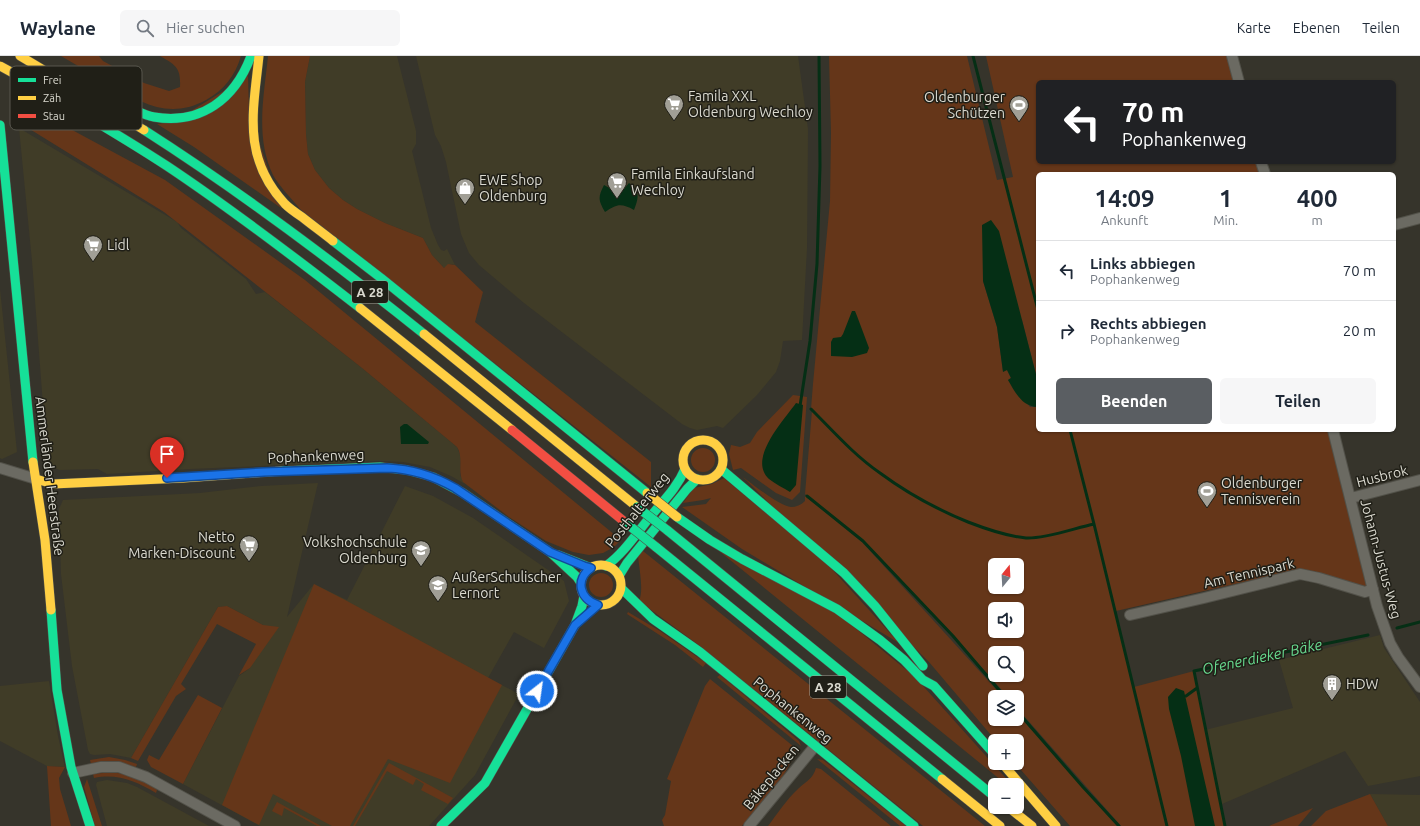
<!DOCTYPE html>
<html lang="de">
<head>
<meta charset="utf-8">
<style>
	:root { --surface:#fff; --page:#f6f6f7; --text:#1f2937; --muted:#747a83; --line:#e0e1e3; --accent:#5a5e62 }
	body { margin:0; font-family:Ubuntu,sans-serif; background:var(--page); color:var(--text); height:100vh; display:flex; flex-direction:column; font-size:15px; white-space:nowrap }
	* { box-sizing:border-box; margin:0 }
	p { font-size:13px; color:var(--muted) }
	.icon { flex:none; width:22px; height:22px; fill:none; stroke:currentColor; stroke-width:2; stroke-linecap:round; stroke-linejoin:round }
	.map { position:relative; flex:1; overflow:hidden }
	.side { position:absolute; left:1036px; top:116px; width:360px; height:260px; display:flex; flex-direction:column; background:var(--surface); border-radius:6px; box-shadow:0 1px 3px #0004 }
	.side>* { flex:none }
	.banner { position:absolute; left:1036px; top:24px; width:360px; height:84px; border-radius:6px; box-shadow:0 1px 3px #0004; background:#202124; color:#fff; overflow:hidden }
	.needle { width:26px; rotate:18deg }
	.buttons { position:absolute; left:988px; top:502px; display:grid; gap:8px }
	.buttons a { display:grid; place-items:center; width:36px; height:36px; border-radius:6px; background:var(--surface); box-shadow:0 1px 3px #0004; font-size:20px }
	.pin { position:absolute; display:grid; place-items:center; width:34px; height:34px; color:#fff; margin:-41px -17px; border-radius:50% 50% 50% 0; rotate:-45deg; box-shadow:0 0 4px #0007 }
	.pin .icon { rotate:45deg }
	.me { position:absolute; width:44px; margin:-22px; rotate:30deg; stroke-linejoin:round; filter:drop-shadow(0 0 3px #0008) }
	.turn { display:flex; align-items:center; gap:14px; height:84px; padding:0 20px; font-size:18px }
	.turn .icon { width:52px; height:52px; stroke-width:2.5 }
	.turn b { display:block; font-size:28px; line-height:34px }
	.eta { display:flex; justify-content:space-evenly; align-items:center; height:68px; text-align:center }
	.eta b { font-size:24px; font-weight:700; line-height:28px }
	.action { display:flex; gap:8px; margin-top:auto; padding:8px 20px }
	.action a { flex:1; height:46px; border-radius:6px; background:var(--accent); color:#fff; font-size:16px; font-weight:700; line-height:46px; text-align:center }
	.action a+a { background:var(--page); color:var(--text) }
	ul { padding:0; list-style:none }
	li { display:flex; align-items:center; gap:12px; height:60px; padding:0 20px; border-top:1px solid var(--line) }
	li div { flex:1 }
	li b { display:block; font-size:15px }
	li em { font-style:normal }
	header { display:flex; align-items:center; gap:24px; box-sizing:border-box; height:56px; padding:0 20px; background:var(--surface); border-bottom:1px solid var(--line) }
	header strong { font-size:19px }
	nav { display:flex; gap:22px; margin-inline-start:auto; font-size:14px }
	.search { width:280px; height:36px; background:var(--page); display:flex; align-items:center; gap:10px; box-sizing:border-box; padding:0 14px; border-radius:6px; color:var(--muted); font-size:15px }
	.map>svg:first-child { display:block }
</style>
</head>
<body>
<header>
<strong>Waylane</strong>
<div class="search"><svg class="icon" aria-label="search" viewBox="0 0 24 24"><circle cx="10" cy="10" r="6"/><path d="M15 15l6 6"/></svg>Hier suchen</div>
<nav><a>Karte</a><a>Ebenen</a><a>Teilen</a></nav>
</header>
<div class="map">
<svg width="1420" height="770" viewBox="0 0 1420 770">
	<rect width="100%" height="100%" fill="#36342b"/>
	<path fill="#403c27" d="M310,0H397L416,75V88L412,95L431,172L438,189L441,194L444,195L447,193L455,209L451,208L444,212L432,199L423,182L385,167L357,153L343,144L329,132L315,114L308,98L306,78L305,26Z
		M416,0H798L808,73L807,192L802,284L783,285L780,305L776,316L757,339L723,372L717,370L697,374L690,372L682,368L524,247L479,209L469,197L461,178L446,106L441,90L435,79Z
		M19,72L177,166L181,172L246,223L256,238L265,236L362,312L457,391L461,401L460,419L465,428L451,420L430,411L403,406L380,405L190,413L107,418L98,413L60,414L54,412L47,401L32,205Z
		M0,233L17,396L2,403L0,402Z
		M318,427L287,561L314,528L347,544L405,430L433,440L473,462L564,525L569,545L544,592L514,576L488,622L519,638L475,719L429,770H260L183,728L239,620L250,612L263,569L227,550L218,551L131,702L110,698L94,699L90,698L88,694L72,610L61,518L59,453L63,444L200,437L261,430Z
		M1380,579L1384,592L1420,646V720L1368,730L1345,695L1222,748L1205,674L1293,652L1279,604Z
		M49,625L58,680L65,711L47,710L0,685V630Z
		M107,724L127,727L137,731L209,770H107L96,729L97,726Z
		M1370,738L1420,739V770H1388Z"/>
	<path fill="#653619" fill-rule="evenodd" d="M61,0H99L103,5L144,27L169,35L180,31C181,12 176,9 160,0H241C235,20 224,34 206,44C169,64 141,47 109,28C93,19 77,9 61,0Z
		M268,0H310L305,26L306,78L308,98L315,114L329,132L343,144L357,153L385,167L423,182L432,199L444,212L448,208L455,209L483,236L475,266L651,406V431L300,153C292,143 279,130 273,119C255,81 264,40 268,0Z
		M829,0H967L997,124L1013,121L986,0H1232L1239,26H1038V106H1261L1265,118H1038V326L1022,264L983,225L997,271L1003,315L1007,314L1011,322L1008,324L1030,351H1038V374H1328L1373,533L1301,513L1116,555L1134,631L1194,615L1225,770H1121L1017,652V641H1008L946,571L864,485L805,438L812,355L811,353L813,328L830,145L831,77ZM995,509H1017V531H995ZM995,553H1017V575H995ZM995,597H1017V619H995Z
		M248,20L249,55L281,152L194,91L157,68L173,66Z
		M24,48L165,124L305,224L621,484L614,491L603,497L589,499L573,496L546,485L509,461L463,426C457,415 464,402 457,391L362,312L164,156L28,72Z
		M793,339L807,341L800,436L792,444L776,437L741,412L733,414L729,398L731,389L740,391L750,387L757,376Z
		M691 404a12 12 0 1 1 24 0a12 12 0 1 1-24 0Z
		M743,421C752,428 781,451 791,451C796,451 801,449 805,445V440L862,486L1003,641H995V663H1017V657L1117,770H1070L1015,707H1017V685H996L929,606Z
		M724,422L830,511L899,587L742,493L682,451L706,448L711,442L703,444L683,447L694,432L712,428Z
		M643,495L985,770H923L704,593L639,545C644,535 639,511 638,500Z
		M719,495L838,558L915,621L1012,729H1007Z
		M589 529a12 12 0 1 1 24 0a12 12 0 1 1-24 0Z
		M314,528L347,545L502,629L450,727L388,703L350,770H332L273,738L259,769L222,749Z
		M227,550L263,569L279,571L250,612L239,619L256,588L217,568L181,628L186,633L176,640L138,705L131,702L218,551Z
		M628,556L660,575L706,607L703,611L675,589L627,558Z
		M720,619L799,685L801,690L717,621Z
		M710,623L793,690L795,693V699L783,720L742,770H664L662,764L665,759L671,725L667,723L705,630Z
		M198,639L222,652L183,728L151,711L147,704L149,699L159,704Z
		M109,701L125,704L137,708L136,711C121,706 106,704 91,708L90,704Z
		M817,703L823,704L906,770H900Z
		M389,707L453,742L448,748L421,734L424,728L416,723L413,729L387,715L355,770H353Z
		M47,710L65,711L59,722L60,733L71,770H51Z
		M816,712L821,713L891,770H768C777,758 787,743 798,733C805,726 813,723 816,712Z
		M112,716C127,718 146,723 157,734L156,737C136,725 117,717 94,722L93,718Z
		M87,723L102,770H95L84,731Z
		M1370,738L1388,770H1311L1326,755Z
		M277,746L321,770H317L284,752L282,760L272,755Z
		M1313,752L1298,770H1269Z"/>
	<path fill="#052f15" d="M629,127C640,136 639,141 634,154C621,147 617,148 605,156C598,144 598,141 604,129L613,134L624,133Z
		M991,164L999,175L1038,326V351C1022,351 1015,336 1008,324L1011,322L1007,314L1003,316L997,271L983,225L982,169Z
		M852,255H855L857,260L869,292L867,297L852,301L831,300V286L833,282L841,281L843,278Z
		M796,347L803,349L796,429L790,436C784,432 775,428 769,423C747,403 784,364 796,347Z
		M404,368H407L429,386L428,388H401L400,371Z
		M1176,632L1184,635L1215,770H1195L1181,700L1169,653L1168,641Z"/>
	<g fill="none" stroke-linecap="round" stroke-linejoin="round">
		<path stroke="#052f15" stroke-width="3" d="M973,0L1038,254
			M800,350L810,285L817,208L820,110L819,0
			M811,353C833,375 854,399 880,417C907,437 936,453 968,466C986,473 1005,480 1026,482C1045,483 1075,472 1094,468
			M1070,374L1094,468L1167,770
			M807,440L863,485L953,580L1005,641
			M1397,572L1420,566
			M1186,640L1197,632
			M1017,655L1083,731L1119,770
			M1225,770L1194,615L1368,579"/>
		<g stroke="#525149" stroke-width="12">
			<path id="street" d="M1232,0L1239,26
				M1261,106L1265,118
				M1394,169L1420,162
				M1333,374L1377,550L1390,587L1398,601L1420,631
				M0,412L36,423
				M1351,442L1420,424
				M1130,559L1204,542L1300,518L1319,522L1365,536L1373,533
				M73,717L101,711H119L127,714L146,721L235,770
				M749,770L815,690"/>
		</g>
		<g stroke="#525149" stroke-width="10">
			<path id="fast" d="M24,23C72,52 120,79 167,110C233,154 297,203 360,252
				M122,49C133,52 142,59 154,61C201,69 235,43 251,0
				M0,69L33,406
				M144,74C241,136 334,206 424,278
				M333,185L381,222L647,437
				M721,413L844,517L875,550L923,610
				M281,415L380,411L407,414L433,421L463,437L550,496L577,521L581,527
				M677,461L710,484L742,503L837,553L880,584L904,604L923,624L934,630L995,699
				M667,474L995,741
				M656,491L942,723
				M558,499L591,512
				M606,510C624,497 636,478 650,461C663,445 677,432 685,413
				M619,520L627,507L687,433L697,423
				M621,532L653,563L700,596L914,770
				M51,554L57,634L71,711L90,770
				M441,770L485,727L575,569L582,550L584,540"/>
		</g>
		<g stroke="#525149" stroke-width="10">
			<path id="slow" d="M20,0L144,74
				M259,0C253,56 242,102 285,148C290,153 296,157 302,161C312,169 323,177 333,185
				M360,252L512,374
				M424,278L637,451
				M683 404a20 20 0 1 1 40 0a20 20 0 1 1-40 0Z
				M33,406L45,484L51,554
				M36,423L53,428L183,422L281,415
				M581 529a20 20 0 1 1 40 0a20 20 0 1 1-40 0Z
				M1002,707L1056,770
				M942,723L1000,770
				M1008,751L1032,770"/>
		</g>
		<g stroke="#525149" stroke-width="10">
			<path id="jam" d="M512,374L626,467"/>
		</g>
		<use href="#street" stroke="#6b6a62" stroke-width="10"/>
		<use href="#fast" stroke="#16e098" stroke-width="9"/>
		<use href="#slow" stroke="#ffcf43" stroke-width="9"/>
		<use href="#jam" stroke="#f24e42" stroke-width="9"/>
		<g stroke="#525149" stroke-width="10" stroke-linecap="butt">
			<path id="fast-bridge" d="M637,451L667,474
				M626,467L656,491"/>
		</g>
		<g stroke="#525149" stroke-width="10" stroke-linecap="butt">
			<path id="slow-bridge" d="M0,10L24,23
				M647,437L677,461"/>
		</g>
		<use href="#fast-bridge" stroke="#16e098" stroke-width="9"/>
		<use href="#slow-bridge" stroke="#ffcf43" stroke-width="9"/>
	</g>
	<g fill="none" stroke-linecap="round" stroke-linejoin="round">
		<g stroke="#114b97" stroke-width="10">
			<path id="route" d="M167,422L264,416L387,412C412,413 434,420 455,432L550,496L584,510L591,512C575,523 579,543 598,549L575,569L537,635"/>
		</g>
		<use href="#route" stroke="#1a73e8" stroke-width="7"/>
	</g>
	<defs>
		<g id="supermarket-pin" transform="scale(1)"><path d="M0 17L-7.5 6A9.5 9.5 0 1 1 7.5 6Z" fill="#a19f96" stroke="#201f17"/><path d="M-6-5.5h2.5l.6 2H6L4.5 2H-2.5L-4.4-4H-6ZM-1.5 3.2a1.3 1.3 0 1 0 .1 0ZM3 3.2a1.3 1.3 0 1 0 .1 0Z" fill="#fff"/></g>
		<g id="stadium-pin" transform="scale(1)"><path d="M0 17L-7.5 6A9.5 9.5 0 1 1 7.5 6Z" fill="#a19f96" stroke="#201f17"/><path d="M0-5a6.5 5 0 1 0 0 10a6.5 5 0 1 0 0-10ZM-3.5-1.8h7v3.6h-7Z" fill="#fff"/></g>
		<g id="shop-pin" transform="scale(1)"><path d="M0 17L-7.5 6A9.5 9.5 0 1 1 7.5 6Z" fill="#a19f96" stroke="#201f17"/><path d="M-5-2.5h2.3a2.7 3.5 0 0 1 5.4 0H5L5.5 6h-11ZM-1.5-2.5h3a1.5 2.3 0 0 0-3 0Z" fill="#fff"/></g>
		<g id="university-pin" transform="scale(1)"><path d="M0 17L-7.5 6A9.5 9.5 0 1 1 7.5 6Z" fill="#a19f96" stroke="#201f17"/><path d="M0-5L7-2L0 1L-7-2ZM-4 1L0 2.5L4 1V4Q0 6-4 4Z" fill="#fff"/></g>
		<g id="school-pin" transform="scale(1)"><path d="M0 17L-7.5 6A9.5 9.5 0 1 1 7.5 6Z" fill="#a19f96" stroke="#201f17"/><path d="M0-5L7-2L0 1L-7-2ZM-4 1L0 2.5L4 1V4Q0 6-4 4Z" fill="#fff"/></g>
		<g id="building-pin" transform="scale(1)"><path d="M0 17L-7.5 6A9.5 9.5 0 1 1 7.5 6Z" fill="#a19f96" stroke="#201f17"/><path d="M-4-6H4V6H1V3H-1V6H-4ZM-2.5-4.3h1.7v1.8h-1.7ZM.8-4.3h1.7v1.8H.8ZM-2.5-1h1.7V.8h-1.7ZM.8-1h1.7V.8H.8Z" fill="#fff"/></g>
	</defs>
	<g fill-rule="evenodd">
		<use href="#supermarket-pin" x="674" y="48"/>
		<use href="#stadium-pin" x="1019" y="49"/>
		<use href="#supermarket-pin" x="617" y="126"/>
		<use href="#shop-pin" x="465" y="132"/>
		<use href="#supermarket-pin" x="93" y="189"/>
		<use href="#stadium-pin" x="1207" y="435"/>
		<use href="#supermarket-pin" x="249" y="489"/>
		<use href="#university-pin" x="421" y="494"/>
		<use href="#school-pin" x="438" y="529"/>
		<use href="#building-pin" x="1332" y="628"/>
	</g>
	<g text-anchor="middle" stroke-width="3" stroke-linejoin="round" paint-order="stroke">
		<g fill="#201f17" stroke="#a2a198" stroke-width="1">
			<rect x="352" y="225" width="36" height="22" rx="3"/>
			<rect x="810" y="620" width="36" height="22" rx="3"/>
		</g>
		<g font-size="13" font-weight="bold" fill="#dad9cf">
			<text x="370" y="241">A 28</text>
			<text x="828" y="636">A 28</text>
		</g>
		<g font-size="14" fill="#dad9cf" stroke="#201f17" text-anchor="start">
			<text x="688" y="45">Famila XXL<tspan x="688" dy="16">Oldenburg Wechloy</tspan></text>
			<text x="1005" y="46" text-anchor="end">Oldenburger<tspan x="1005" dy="16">Schützen</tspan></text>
			<text x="631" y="123">Famila Einkaufsland<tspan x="631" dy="16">Wechloy</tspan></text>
			<text x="479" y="129">EWE Shop<tspan x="479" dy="16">Oldenburg</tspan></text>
			<text x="107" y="194">Lidl</text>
			<text x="1221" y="432">Oldenburger<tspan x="1221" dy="16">Tennisverein</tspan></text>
			<text x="235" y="486" text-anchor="end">Netto<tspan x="235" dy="16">Marken-Discount</tspan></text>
			<text x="407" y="491" text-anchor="end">Volkshochschule<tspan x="407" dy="16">Oldenburg</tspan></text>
			<text x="452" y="526">AußerSchulischer<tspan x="452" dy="16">Lernort</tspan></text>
			<text x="1346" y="633">HDW</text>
		</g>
		<g font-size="14" fill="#dad9cf" stroke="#201f17">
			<text transform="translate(316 400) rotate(-2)" y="5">Pophankenweg</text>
			<text transform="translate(50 420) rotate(83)" y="5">Ammerländer Heerstraße</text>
			<text transform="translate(1382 420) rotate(-14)" y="5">Husbrok</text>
			<text transform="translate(637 454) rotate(-51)" y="5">Posthalterweg</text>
			<text transform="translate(1381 503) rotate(75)" y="5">Johann-Justus-Weg</text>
			<text transform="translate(1249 517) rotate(-13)" y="5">Am Tennispark</text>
			<text transform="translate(793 654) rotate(39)" y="5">Pophankenweg</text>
			<text transform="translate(771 721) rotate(-51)" y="5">Bäkeplacken</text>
		</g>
		<g font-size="15" font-style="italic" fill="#68db90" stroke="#201f17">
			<text transform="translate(1262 601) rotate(-12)" y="5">Ofenerdieker Bäke</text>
		</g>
	</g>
	<rect x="10" y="10" width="132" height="64" rx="6" fill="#201f17" stroke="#58574e" stroke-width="1"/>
	<rect x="18" y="22" width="18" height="4" fill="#16e098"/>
	<rect x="18" y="40" width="18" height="4" fill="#ffcf43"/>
	<rect x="18" y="58" width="18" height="4" fill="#f24e42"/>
	<g font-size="11" fill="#dad9cf">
		<text x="43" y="28">Frei</text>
		<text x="43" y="46">Zäh</text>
		<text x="43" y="64">Stau</text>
	</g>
</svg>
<div class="buttons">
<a><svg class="needle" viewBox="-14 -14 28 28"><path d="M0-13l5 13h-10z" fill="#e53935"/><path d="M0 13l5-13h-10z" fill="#747a83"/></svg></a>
<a><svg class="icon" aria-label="sound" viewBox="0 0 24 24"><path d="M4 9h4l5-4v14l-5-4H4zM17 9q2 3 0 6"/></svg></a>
<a><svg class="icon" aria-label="search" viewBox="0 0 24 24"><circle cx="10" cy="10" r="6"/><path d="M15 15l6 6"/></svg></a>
<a><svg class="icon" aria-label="layers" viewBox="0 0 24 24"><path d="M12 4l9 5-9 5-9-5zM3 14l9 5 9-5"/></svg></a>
<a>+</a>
<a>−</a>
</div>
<div class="pin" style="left:167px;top:422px;background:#d93025"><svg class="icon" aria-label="arrive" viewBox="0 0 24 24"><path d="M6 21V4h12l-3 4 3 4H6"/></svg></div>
<svg class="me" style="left:537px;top:635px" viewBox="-20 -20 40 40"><circle r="17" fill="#1a73e8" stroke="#fff" stroke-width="3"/><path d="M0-11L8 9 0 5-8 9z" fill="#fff"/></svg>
<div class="banner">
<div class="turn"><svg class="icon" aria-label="left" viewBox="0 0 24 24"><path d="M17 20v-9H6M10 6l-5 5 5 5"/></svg><div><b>70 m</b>Pophankenweg</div></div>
</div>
<section class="side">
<div class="eta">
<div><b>14:09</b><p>Ankunft</p></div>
<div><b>1</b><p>Min.</p></div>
<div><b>400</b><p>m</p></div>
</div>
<ul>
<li><svg class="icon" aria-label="left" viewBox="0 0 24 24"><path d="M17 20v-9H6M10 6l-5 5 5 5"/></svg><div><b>Links abbiegen</b><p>Pophankenweg</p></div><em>70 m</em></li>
<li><svg class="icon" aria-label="right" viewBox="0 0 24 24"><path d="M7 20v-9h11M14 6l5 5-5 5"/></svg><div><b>Rechts abbiegen</b><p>Pophankenweg</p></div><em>20 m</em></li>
</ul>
<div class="action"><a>Beenden</a><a>Teilen</a></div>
</section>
</div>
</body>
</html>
